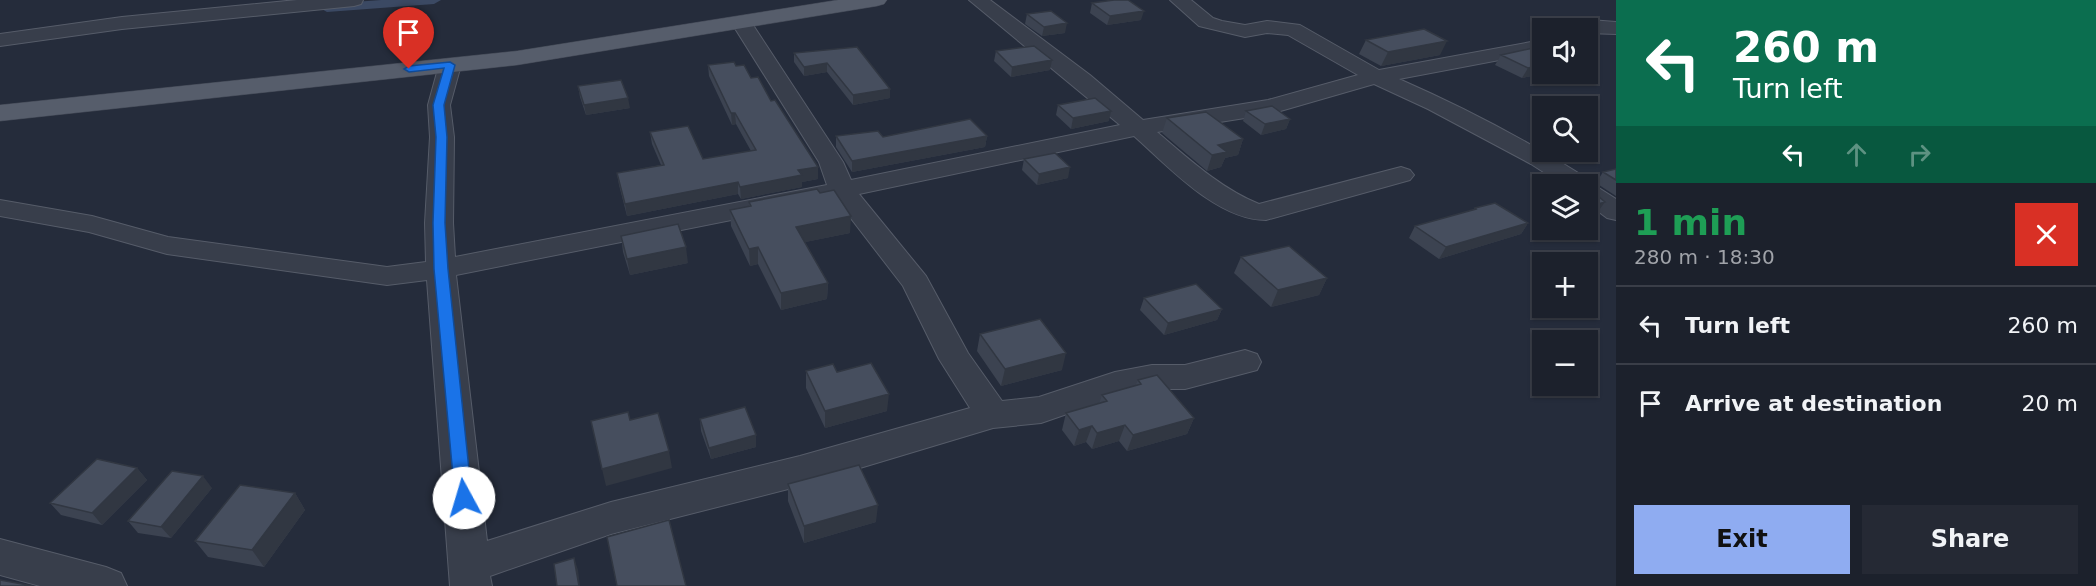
<!DOCTYPE html>
<html lang="en">
<head>
<meta charset="utf-8">
<style>
	:root { --surface:#1c212c; --page:#252934; --text:#f1f3f6; --muted:#a0a3a9; --line:#3a3e48; --accent:#8facf1 }
	body { margin:0; font-family:"DejaVu Sans",sans-serif; background:var(--page); color:var(--text); height:100vh; display:flex; flex-direction:column; font-size:22px; white-space:nowrap }
	* { box-sizing:border-box; margin:0 }
	p { font-size:20px; color:var(--muted) }
	.icon { flex:none; width:33px; height:33px; fill:none; stroke:currentColor; stroke-width:2; stroke-linecap:round; stroke-linejoin:round }
	.map { position:relative; flex:1; overflow:hidden }
	.details { display:flex; flex-direction:column; background:var(--surface); width:480px }
	.details>* { flex:none }
	.top-card { background:#0b6e4f; color:#fff; overflow:hidden }
	.fabs { position:absolute; left:1532px; top:18px; display:grid; gap:12px }
	.fabs a { display:grid; place-items:center; width:66px; height:66px; border-radius:0px; background:var(--surface); box-shadow:0 2px 4px #0004,0 0 0 2px var(--line); font-size:30px }
	.pin { position:absolute; display:grid; place-items:center; width:51px; height:51px; color:#fff; margin:-62px -26px; border-radius:50% 50% 50% 0; rotate:-45deg; box-shadow:0 0 6px #0007 }
	.pin .icon { rotate:45deg }
	.me { position:absolute; width:66px; margin:-33px; rotate:354deg; stroke-linejoin:round; filter:drop-shadow(0 0 4px #0008) }
	.turn { display:flex; align-items:center; gap:21px; height:126px; padding:0 18px; font-size:27px }
	.turn .icon { width:78px; height:78px; stroke-width:2.5 }
	.turn b { display:block; font-size:42px; line-height:51px }
	.lanes { display:flex; align-items:center; height:57px; padding:0 18px; background:#0003; justify-content:center; gap:30px; direction:ltr }
	.lanes .off { opacity:.35 }
	.round { display:grid; place-items:center; flex:none; width:63px; height:63px; border-radius:0px; background:var(--page) }
	.summary { display:flex; align-items:center; justify-content:space-between; height:102px; padding:0 18px }
	h1 { font-size:36px; font-weight:700; line-height:45px; color:#1e9e55 }
	.cta { display:flex; gap:12px; margin-top:auto; padding:12px 18px }
	.cta a { flex:1; height:69px; border-radius:0px; background:var(--accent); color:#111; font-size:24px; font-weight:700; line-height:69px; text-align:center }
	.cta a+a { background:var(--page); color:var(--text) }
	ul { padding:0; list-style:none }
	li { display:flex; align-items:center; gap:18px; height:78px; padding:0 18px; border-top:2px solid var(--line) }
	li div { flex:1 }
	li b { display:block; font-size:22px }
	li em { font-style:normal }
	main { display:flex; flex:1; min-height:0 }
	.map>svg:first-child { display:block }
</style>
</head>
<body>
<main>
<div class="map">
<svg width="1616" height="586" viewBox="0 0 1616 586">
	<rect width="100%" height="100%" fill="#252c3b"/>
	<g fill="none" stroke-linecap="round" stroke-linejoin="round">
		<path fill="#3b4963" fill-rule="evenodd" d="M381,0H441L434,4L327,12L320,8L327,4Z"/>
		<g stroke="#565c69" stroke-width="2">
			<path id="minor" d="M297,0H363L361,4L354,6L122,29L0,46V34L122,17Z
				M969,0H990L1090,75L1143,120L1268,100L1358,75L1288,35L1267,33L1245,37L1199,26L1170,0H1191L1213,18L1222,21L1245,25L1267,21L1300,25L1379,70L1542,40V52L1399,79C1465,108 1528,141 1588,179L1591,183L1616,199V220L1607,218L1587,203V184H1562L1531,164L1428,109L1374,84L1270,114L1157,132C1189,159 1220,188 1259,204L1401,167L1410,170L1414,175L1410,180L1266,220C1217,220 1169,167 1134,136L859,194L926,276L968,353L1002,401L1039,397L1115,372L1152,365H1185L1245,350L1257,354L1261,362L1257,370L1185,389H1152L1119,396L1041,423L993,428L800,486L611,534L490,576L492,586H450L427,280L387,285L167,254L89,232L0,216V200L92,216L168,237L387,267L426,262L425,223L430,137L428,105L439,65L443,61L450,59L457,61L461,65L450,105L454,137L453,223L455,257L827,185L819,162L731,22L734,18H748L751,22L843,162L851,180L1120,125ZM836,199L903,286L939,359L970,408L800,456L611,502L487,541L456,275Z
				M1590,20L1616,22V34L1587,33V28H1573L1576,24Z
				M0,539L106,567L121,573L127,586H40L0,575Z"/>
		</g>
		<g stroke="#414754" stroke-width="1">
			<path id="major" d="M838,0H887L884,4L877,6L517,65L0,121V105L517,51Z"/>
		</g>
		<use href="#minor" fill="#383e4b" fill-rule="evenodd"/>
		<use href="#major" fill="#565d6b" fill-rule="evenodd"/>
	</g>
	<path fill="#3c4351" d="M1092,3L1141,20L1107,25L1090,13Z
		M1027,14L1065,33L1042,36L1025,24Z
		M1366,40L1440,55L1381,66L1359,54Z
		M857,47L890,89V98L853,105L827,72L804,76L794,62V53Z
		M996,51L1050,70L1011,77L994,61Z
		M1501,55L1542,74H1543L1522,78L1495,65Z
		M708,65L736,66L751,78L771,101L818,179L802,182V187L741,199L738,194L627,216L619,185L617,173L661,165L652,144L650,132L703,159L751,151L736,124L732,125L709,76Z
		M578,86L630,108L586,115L580,97Z
		M1058,105L1109,121L1071,129L1056,115Z
		M1246,111L1290,119L1286,129L1261,135L1243,121Z
		M1167,118L1243,139L1238,155L1225,158L1221,167L1207,171L1162,133Z
		M836,136L883,137L987,136L985,147L852,172L836,147Z
		M1024,159L1068,178L1037,185L1022,170Z
		M1616,169V196L1596,183L1603,172Z
		M1542,192V211L1530,204L1538,193Z
		M749,202L850,233L805,242L828,283L827,299L781,310L758,264L750,266L731,226L730,210L749,206Z
		M1475,208L1528,223L1521,234L1439,259L1409,238L1415,226L1473,210Z
		M621,236L688,263L630,275L623,252Z
		M1241,257L1327,278L1319,295L1271,307L1234,273Z
		M1144,298L1222,309L1217,320L1164,335L1140,310Z
		M980,334L1062,370L1001,386L977,351Z
		M806,371L887,411L825,428L806,388Z
		M1138,380L1194,418L1187,434L1127,451L1119,441L1092,449L1086,442L1074,446L1062,430L1066,413L1099,404L1102,395L1135,386Z
		M700,419L756,435V447L711,459L701,431Z
		M137,468L147,480L102,525L61,515L50,503Z
		M788,484L876,522L804,543L788,501Z
		M212,488L171,538L138,533L128,521Z
		M295,493L305,510L264,567L208,557L195,541Z"/>
	<path fill="#313742" d="M1144,11L1141,20L1107,25L1110,16Z
		M1067,23L1065,33L1042,36L1044,27Z
		M1447,41L1440,55L1381,66L1388,52Z
		M1052,60L1050,70L1011,77L1012,67Z
		M827,63V72L804,76V67Z
		M1542,65V74H1543L1522,78L1528,68Z
		M890,89V98L853,105V95Z
		M628,98L630,108L586,115L584,105Z
		M1111,111L1109,121L1071,129L1073,118Z
		M731,113H735L736,124L732,125Z
		M1290,119L1286,129L1261,135L1265,124Z
		M987,136L985,147L852,172V161Z
		M1243,139L1238,155L1225,158L1221,167L1207,171L1212,155L1218,145Z
		M818,167V179L802,182V187L741,199L740,187L798,170Z
		M1070,167L1068,178L1037,185L1039,174Z
		M738,182V194L627,216L625,204Z
		M1605,202L1597,213L1587,216V207Z
		M851,216L850,233L796,244V227Z
		M1528,223L1521,234L1439,259L1446,247Z
		M686,247L688,263L630,275L627,259Z
		M758,247V264L750,266L749,249Z
		M1327,278L1319,295L1271,307L1278,290Z
		M828,283L827,299L781,310V293Z
		M1222,309L1217,320L1164,335L1168,323Z
		M1066,353L1062,370L1001,386L1005,369Z
		M889,394L887,411L825,428V411Z
		M1194,418L1187,434L1127,451L1133,435Z
		M1125,425L1119,441L1092,449L1097,433Z
		M1092,426L1086,442L1074,446L1079,430Z
		M756,435V447L711,459L709,448Z
		M669,451L672,468L606,486L602,469Z
		M137,468L147,480L102,525L92,513Z
		M203,476L212,488L171,538L161,527Z
		M295,493L305,510L264,567L252,550Z
		M878,505L876,522L804,543V526Z
		M574,558L578,570L580,586H579Z"/>
	<path fill="#464e5e" stroke="#313742" stroke-width="1.5" d="M1114,0H1128L1144,11L1110,16L1092,3Z
		M1051,11L1067,23L1044,27L1027,14Z
		M1424,29L1447,41L1388,52L1366,40Z
		M1034,46L1052,60L1012,67L996,51Z
		M857,47L890,89L853,95L827,63L804,67L794,53Z
		M1538,47L1542,49V65L1528,68L1501,55Z
		M734,62L736,66L744,65L751,78L758,77L771,101L775,100L818,167L798,170L802,175L740,187L738,182L625,204L617,173L664,165L650,132L688,126L703,159L756,150L735,113H731L708,65Z
		M621,80L628,98L584,105L578,86Z
		M1095,98L1111,111L1073,118L1058,105Z
		M1272,106L1290,119L1265,124L1246,111Z
		M1206,112L1243,139L1218,145L1227,152L1212,155L1167,118Z
		M970,119L987,136L852,161L836,136L878,131L883,137Z
		M1055,153L1070,167L1039,174L1024,159Z
		M1616,169V180L1603,172Z
		M1592,175L1593,192L1605,202L1587,207V184H1566L1561,182Z
		M817,189L820,193L834,190L851,216L796,227L828,283L781,293L758,247L749,249L730,210L751,206L749,202Z
		M1495,203L1528,223L1446,247L1415,226L1476,209L1475,208Z
		M678,224L686,247L627,259L621,236Z
		M1289,246L1327,278L1278,290L1241,257Z
		M1196,284L1222,309L1168,323L1144,298Z
		M1040,319L1066,353L1005,369L980,334Z
		M871,363L889,394L825,411L806,371L833,364L837,372Z
		M1157,375L1194,418L1133,435L1125,425L1097,433L1092,426L1079,430L1066,413L1107,401L1102,395L1141,384L1138,380Z
		M745,407L756,435L709,448L700,419Z
		M628,412L630,420L658,413L669,451L602,469L591,421Z
		M97,459L137,468L92,513L50,503Z
		M859,465L878,505L804,526L788,484Z
		M172,471L203,476L161,527L128,521Z
		M240,485L295,493L252,550L195,541Z
		M669,520L686,586H617L607,537Z
		M574,558L579,586H557L554,564Z
		M0,580L33,586H0Z"/>
	<path fill="#1a73e8" stroke="#114b97" stroke-width="1.5" d="M450,62L455,65L444,105L447,137L445,223L448,269L472,498L470,503L464,505L457,503L455,498L434,269L433,223L436,137L433,105L444,68L409,72L404,69L409,66Z"/>
</svg>
<div class="fabs">
<a><svg class="icon" aria-label="sound" viewBox="0 0 24 24"><path d="M4 9h4l5-4v14l-5-4H4zM17 9q2 3 0 6"/></svg></a>
<a><svg class="icon" aria-label="search" viewBox="0 0 24 24"><circle cx="10" cy="10" r="6"/><path d="M15 15l6 6"/></svg></a>
<a><svg class="icon" aria-label="layers" viewBox="0 0 24 24"><path d="M12 4l9 5-9 5-9-5zM3 14l9 5 9-5"/></svg></a>
<a>+</a>
<a>−</a>
</div>
<div class="pin" style="left:409px;top:69px;background:#d93025"><svg class="icon" aria-label="arrive" viewBox="0 0 24 24"><path d="M6 21V4h12l-3 4 3 4H6"/></svg></div>
<svg class="me" style="left:464px;top:498px" viewBox="-20 -20 40 40"><circle r="19" fill="#fff"/><path d="M0-13L10 11 0 6-10 11z" fill="#1a73e8"/></svg>
</div>
<section class="details">
<div class="top-card">
<div class="turn"><svg class="icon" aria-label="left" viewBox="0 0 24 24"><path d="M17 20v-9H6M10 6l-5 5 5 5"/></svg><div><b>260 m</b>Turn left</div></div>
<div class="lanes"><svg class="icon" aria-label="left" viewBox="0 0 24 24"><path d="M17 20v-9H6M10 6l-5 5 5 5"/></svg><svg class="icon off" aria-label="ahead" viewBox="0 0 24 24"><path d="M12 20V5M6 11l6-6 6 6"/></svg><svg class="icon off" aria-label="right" viewBox="0 0 24 24"><path d="M7 20v-9h11M14 6l5 5-5 5"/></svg></div>
</div>
<div class="summary"><div><h1>1 min</h1><p>280 m · 18:30</p></div><a class="round" style="background:#d93025;color:#fff"><svg class="icon" aria-label="close" viewBox="0 0 24 24"><path d="M6 6l12 12M18 6L6 18"/></svg></a></div>
<ul>
<li><svg class="icon" aria-label="left" viewBox="0 0 24 24"><path d="M17 20v-9H6M10 6l-5 5 5 5"/></svg><div><b>Turn left</b></div><em>260 m</em></li>
<li><svg class="icon" aria-label="arrive" viewBox="0 0 24 24"><path d="M6 21V4h12l-3 4 3 4H6"/></svg><div><b>Arrive at destination</b></div><em>20 m</em></li>
</ul>
<div class="cta"><a>Exit</a><a>Share</a></div>
</section>
</main>
</body>
</html>
